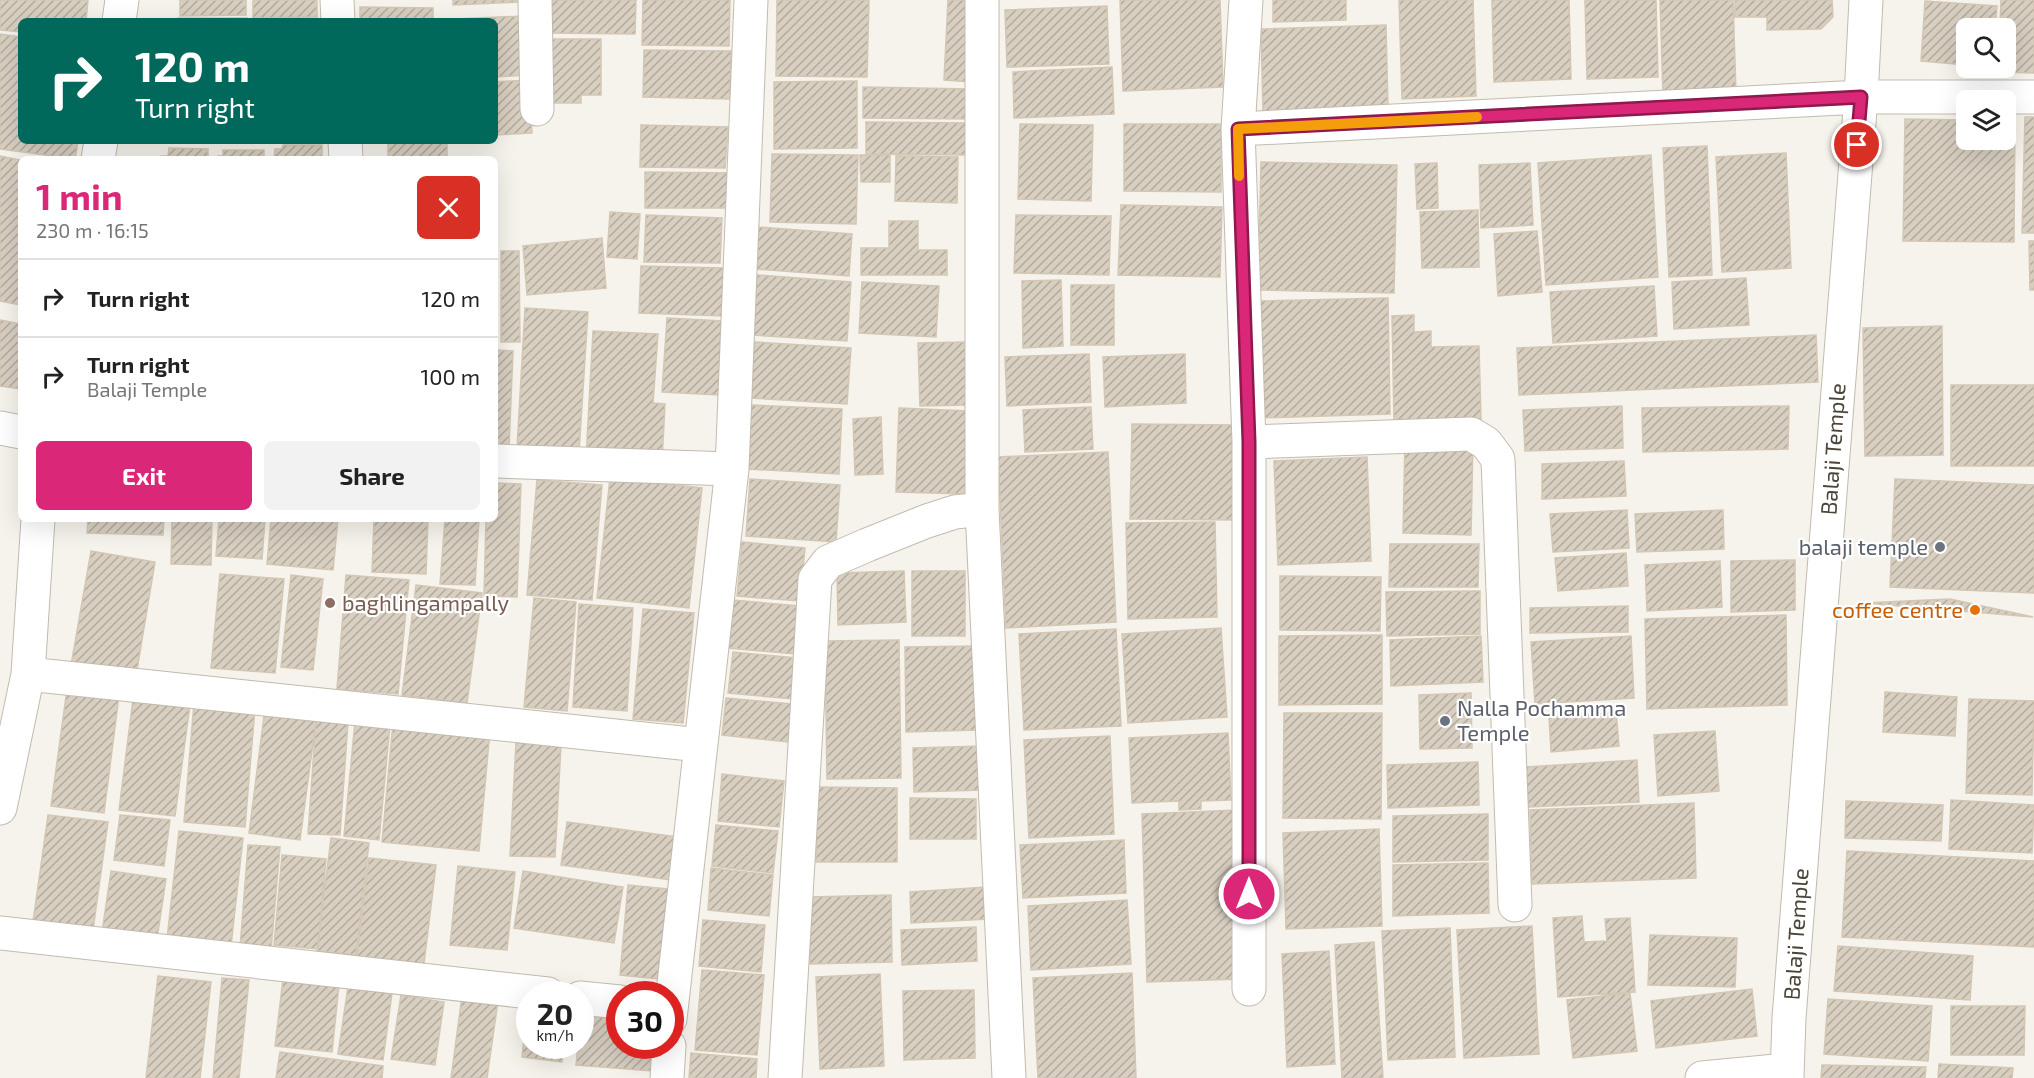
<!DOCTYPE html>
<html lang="en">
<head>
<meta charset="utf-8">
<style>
	:root { --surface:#fff; --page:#f2f2f2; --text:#222; --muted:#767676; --line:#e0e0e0; --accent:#db2777 }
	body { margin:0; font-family:"Exo 2",sans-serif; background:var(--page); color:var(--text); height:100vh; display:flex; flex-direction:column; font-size:22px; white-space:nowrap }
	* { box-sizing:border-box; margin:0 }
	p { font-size:20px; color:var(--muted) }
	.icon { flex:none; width:33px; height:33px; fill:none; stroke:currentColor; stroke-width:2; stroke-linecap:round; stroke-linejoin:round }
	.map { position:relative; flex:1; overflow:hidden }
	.drawer { position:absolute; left:18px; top:156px; width:480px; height:366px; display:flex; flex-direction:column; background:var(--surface); border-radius:9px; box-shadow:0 6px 24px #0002 }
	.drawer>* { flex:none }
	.hud { position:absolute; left:18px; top:18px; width:480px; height:126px; border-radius:9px; box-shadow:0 6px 24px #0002; background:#00695c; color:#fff; overflow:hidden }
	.tools { position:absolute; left:1956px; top:18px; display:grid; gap:12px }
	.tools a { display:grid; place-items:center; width:60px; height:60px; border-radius:9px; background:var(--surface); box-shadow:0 6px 24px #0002; font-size:30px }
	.speed { position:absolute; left:516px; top:981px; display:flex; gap:12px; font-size:30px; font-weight:700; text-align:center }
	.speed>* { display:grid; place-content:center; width:78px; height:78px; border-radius:50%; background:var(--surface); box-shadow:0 6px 24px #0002; line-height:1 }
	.speed small { font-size:15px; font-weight:400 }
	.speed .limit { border:9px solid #d22; background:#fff; color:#111 }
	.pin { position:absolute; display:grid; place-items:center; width:51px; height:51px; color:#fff; margin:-26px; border:3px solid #fff; border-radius:50%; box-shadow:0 2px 6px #0007 }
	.me { position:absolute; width:66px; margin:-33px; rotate:0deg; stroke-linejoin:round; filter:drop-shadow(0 0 4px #0008) }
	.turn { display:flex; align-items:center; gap:21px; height:126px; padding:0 18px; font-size:27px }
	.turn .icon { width:78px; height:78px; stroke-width:2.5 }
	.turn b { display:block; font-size:42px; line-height:51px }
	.round { display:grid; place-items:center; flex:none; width:63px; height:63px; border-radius:9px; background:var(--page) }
	.headline { display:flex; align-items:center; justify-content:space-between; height:102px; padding:0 18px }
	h1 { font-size:36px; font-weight:700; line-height:45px; color:var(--accent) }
	.primary-button { display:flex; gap:12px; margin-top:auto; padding:12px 18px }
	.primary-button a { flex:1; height:69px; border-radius:9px; background:var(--accent); color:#fff; font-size:24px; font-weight:700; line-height:69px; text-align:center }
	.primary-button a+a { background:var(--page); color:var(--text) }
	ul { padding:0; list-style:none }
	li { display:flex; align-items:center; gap:18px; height:78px; padding:0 18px; border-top:2px solid var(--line) }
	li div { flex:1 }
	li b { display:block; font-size:22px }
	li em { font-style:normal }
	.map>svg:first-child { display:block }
</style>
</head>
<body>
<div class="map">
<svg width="2034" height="1078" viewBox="0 0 2034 1078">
	<defs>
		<pattern id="building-hatch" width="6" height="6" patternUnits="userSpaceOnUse" patternTransform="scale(1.5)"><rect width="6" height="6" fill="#d8cfc1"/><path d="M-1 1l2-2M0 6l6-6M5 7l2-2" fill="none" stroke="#b1aa9e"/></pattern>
	</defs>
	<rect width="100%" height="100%" fill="#f6f3ec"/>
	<path fill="url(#building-hatch)" stroke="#d3c7b4" stroke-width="1.5" d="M0,0H88L86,21H21V32L0,30Z
		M180,0H246V15L180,16Z
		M253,0H317V17L253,18Z
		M453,0H521V2L453,5Z
		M550,0H636L635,34L550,33Z
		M643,0H730L729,46L642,45Z
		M777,0H869L867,77L776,76Z
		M948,0H976L971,82L944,80Z
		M1120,0H1220L1223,87L1123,91Z
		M1273,0H1346V20L1273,22Z
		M1399,0H1473L1476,96L1402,99Z
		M1492,0H1569L1571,79L1494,82Z
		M1585,0H1656L1658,77L1587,79Z
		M1660,0H1733L1736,93L1663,95Z
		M1735,0H1832L1833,17L1821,29L1767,30V17H1735Z
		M2001,0H2034V73L1998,72L1999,68H2006V28H2000Z
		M1925,1L1997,6L1995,28H1966V65L1921,61Z
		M1107,6L1109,64L1007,67L1005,10Z
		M360,7L433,8V21H360Z
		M523,16L527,75L495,77V21H456V19Z
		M178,18H247V21H178Z
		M254,20H322L254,21Z
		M1386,25L1388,108L1263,112L1261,29Z
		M0,34L21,37V141H78L75,159L0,149Z
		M551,39H601V95H581V103H551Z
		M644,50L731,51L730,99L643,97Z
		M1112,67L1114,114L1014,118L1013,72Z
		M529,80L532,133L495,135V82Z
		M857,81V148L774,149V82Z
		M863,87L971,89L970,119L863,118Z
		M2025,117H2034V233H2022Z
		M1905,119L1966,120V140H2006V120H2015L2014,242L1903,241Z
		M866,122L970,123L969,155L866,154Z
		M1020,124L1093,125L1091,201L1018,199Z
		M1124,124H1221V192L1124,191Z
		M641,125L728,127L725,168L640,167Z
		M161,141H250V142L161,143Z
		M388,141H447V159H388Z
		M283,145H322V159H274L275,149H282Z
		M1707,146L1712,275L1669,277L1663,148Z
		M169,148L208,149V159H161V156H168Z
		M223,150H264V159H218V156H223Z
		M1786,153L1791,268L1722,272L1716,157Z
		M772,154L858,155L856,224L770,222Z
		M860,155H890V182H861Z
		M1651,155L1658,277L1546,285L1538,163Z
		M0,156L21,160V305L0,301Z
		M896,156L958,157L957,203L895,201Z
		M1261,162L1397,165L1394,293L1258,290Z
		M1437,163L1438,208L1417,209L1415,164Z
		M1530,163L1533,225L1481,228L1479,165Z
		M645,172L738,173V208H645Z
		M1121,205L1222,207L1220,277L1118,275Z
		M1478,210L1479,267L1422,268L1420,212Z
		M610,212L640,214L637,259L607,257Z
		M646,215L722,218L720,263L644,262Z
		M1016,215L1111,216L1109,275L1014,273Z
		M889,221H918V250H947V275H861V248H889Z
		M757,227L852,234L849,276L754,269Z
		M1537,231L1542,292L1498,296L1494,234Z
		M602,238L606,288L527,295L523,246Z
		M2029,241H2034V290H2030Z
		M501,251H519L520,342H501Z
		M641,266L725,268L724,316L639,313Z
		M757,275L851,282L847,341L752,335Z
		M1746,278L1749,325L1674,329L1672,282Z
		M1061,280L1063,346L1023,348L1022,281Z
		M862,282L939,286L936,337L859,333Z
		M1071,285H1114V345H1071Z
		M1654,286L1657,336L1553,343L1550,292Z
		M1388,298L1390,414L1259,418L1256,301Z
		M525,308L588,312L579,452L517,448Z
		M1414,315V332L1431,331V347L1479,346L1481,419L1394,422L1392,316Z
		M667,318L723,321L719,395L662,392Z
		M0,320L21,324V389L0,386Z
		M1942,326L1943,455L1865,456L1863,328Z
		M593,331L658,334L653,403L665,404L662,461L586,458Z
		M1816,335L1818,382L1519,395L1517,348Z
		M754,342L851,348L847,404L750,398Z
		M965,342L967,405L920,406L918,343Z
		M495,350L513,351L509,447H495Z
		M1089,354L1091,402L1007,406L1005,357Z
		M1185,354L1186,403L1105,407L1103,357Z
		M1951,385H2034V466H1951Z
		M751,405L842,409L839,474L747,469Z
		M1622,406L1623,448L1525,451L1523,410Z
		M1789,406L1788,449L1643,452L1642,408Z
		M1091,407L1093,449L1025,452L1023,410Z
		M899,408L969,411L966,494L896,492Z
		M881,417L883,474L855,475L853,419Z
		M1132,424L1235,425L1233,520L1130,519Z
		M1405,439L1473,441L1471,535L1403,533Z
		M1108,452L1116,622L1006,628L998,457Z
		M1367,457L1371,561L1278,565L1274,461Z
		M1624,461L1626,496L1542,499V464Z
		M610,478L702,488L689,608L597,598Z
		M750,479L840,485L836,542L746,536Z
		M1895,479L2034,485V593L1890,587Z
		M537,480L602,485L592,600L527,595Z
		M495,483L521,484L517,597L484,596L486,519H495Z
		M1627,510L1629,548L1553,552L1550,514Z
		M1723,510L1724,549L1637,552L1635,514Z
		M88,519H164L163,535L87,533Z
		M172,519H212L211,565L171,564Z
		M219,519H265L262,559L216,556Z
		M271,519H338L333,570L267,564Z
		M374,519H428L426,574L372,572Z
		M445,519H479L475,585L440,584Z
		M1215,522L1217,617L1128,619L1126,523Z
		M742,542L805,548L800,601L737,596Z
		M1390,544H1479L1478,587H1389Z
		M91,551L155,562L135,682L70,671Z
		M1626,553L1628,586L1558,591L1555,558Z
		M1795,560V610L1731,612V561Z
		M1720,561L1722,607L1647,611L1645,565Z
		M904,571L906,622L838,625L837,573Z
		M912,571H965V636H912Z
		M220,574L284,579L275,673L211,668Z
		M291,575L323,579L313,670L281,667Z
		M346,575L409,580L398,694L337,689Z
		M1280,576L1381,577L1380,631L1280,630Z
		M416,585L482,593L467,703L402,695Z
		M1480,591V634L1387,636L1386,592Z
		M534,598L576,602L567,711L524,707Z
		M1950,599L2033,617L1863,603Z
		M732,600L800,606L795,654L727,648Z
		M579,604L633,608L627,711L573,707Z
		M1628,606V632L1530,633V608Z
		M643,609L694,613L683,723L633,719Z
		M1786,615L1787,705L1647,709L1645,619Z
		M1221,628L1227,717L1128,723L1122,634Z
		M1116,629L1121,726L1024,730L1019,634Z
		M1382,635V704L1279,705V636Z
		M1481,636L1483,682L1391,686L1390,640Z
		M1631,636L1634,698L1535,704L1531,642Z
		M899,640L901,778L827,779L825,641Z
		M976,646L978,730L906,732L905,647Z
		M733,652L797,658L793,699L728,693Z
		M67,689L119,696L104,813L51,806Z
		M1885,692L1957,697L1955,736L1883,732Z
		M1471,693L1472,748L1420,749L1419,695Z
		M726,698L792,704L788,742L722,735Z
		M133,699L190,705L175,816L119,810Z
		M1969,699L2034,701L2032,795L1966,793Z
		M194,703L255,708L245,827L184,822Z
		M1616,712L1619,746L1551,752L1549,717Z
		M1284,713H1382L1381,819L1283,818Z
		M264,716L316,721L300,840L249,833Z
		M316,720L348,722L340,835L308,834Z
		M355,722L390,725L379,840L344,836Z
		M393,723L490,731L479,851L382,842Z
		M1715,731L1719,791L1658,796L1654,735Z
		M1228,733L1231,800L1201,801V809L1179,810V801L1132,803L1129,738Z
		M1110,736L1114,834L1029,838L1024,740Z
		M516,743L561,745L555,857L510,856Z
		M982,746L983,790L914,792L913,748Z
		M1637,760L1639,802L1528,807L1526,767Z
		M1478,762L1479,805L1388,808L1387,765Z
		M722,774L784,781L779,827L718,821Z
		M817,787L897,788V862H816Z
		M910,798L976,799V839H910Z
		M1951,800L2034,805L2032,853L1949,849Z
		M1846,801L1943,805L1941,841L1845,838Z
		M1694,803L1696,878L1532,884L1530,810Z
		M1238,810L1243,979L1147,982L1142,814Z
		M1488,814V860L1393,862V816Z
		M48,815L108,822L92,937L32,929Z
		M120,815L170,820L164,866L114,860Z
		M567,822L677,837L671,880L561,865Z
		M716,825L778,831L773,873L712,866Z
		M1379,829L1382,926L1286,929L1283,833Z
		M179,831L243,838L231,946L167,939Z
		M331,838L369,843L356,955L317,951Z
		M1124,840L1126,893L1023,898L1020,845Z
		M248,845L280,847L271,950L240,948Z
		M1847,851L2034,861V947L1842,937Z
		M282,855L326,859L318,949L274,945Z
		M369,858L436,865L423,972L356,965Z
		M1488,863L1489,913L1393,916V865Z
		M458,866L515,872L507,950L450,945Z
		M711,868L773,875L769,916L708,910Z
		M111,871L166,879L157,939L102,932Z
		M523,871L623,887L614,943L514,928Z
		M628,885L668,889L659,979L620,975Z
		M987,887L989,919L911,923L910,892Z
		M891,895L892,962L810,964L809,897Z
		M1127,900L1131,964L1031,970L1028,906Z
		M1582,916L1584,942L1607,941L1605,919L1630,918L1635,992L1558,997L1553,918Z
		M703,920L765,925L761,972L699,966Z
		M1532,926L1539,1054L1464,1058L1457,930Z
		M976,927L977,961L902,965L901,930Z
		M1450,928L1455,1057L1388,1060L1382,931Z
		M1650,935L1737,938L1735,987L1648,985Z
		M1374,942L1383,1078H1342L1335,945Z
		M1838,946L1973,956L1970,1000L1834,991Z
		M1329,951L1335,1064L1287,1067L1282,954Z
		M702,970L764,975L757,1055L695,1050Z
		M1132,973L1136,1078H1038L1033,978Z
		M880,974L884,1066L820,1069L816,977Z
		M158,976L211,982L200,1078H146Z
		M222,978L249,980L239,1078H213Z
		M283,979L339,985L332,1052L275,1046Z
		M349,980L393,986L383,1060L338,1054Z
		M1752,989L1757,1036L1656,1048L1651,1001Z
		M974,990L975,1058L904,1060L903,991Z
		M1630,993L1637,1051L1573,1058L1567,1000Z
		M401,995L444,1002L435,1065L391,1059Z
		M462,996L498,1001L487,1078H451Z
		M1828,999L1932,1006L1928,1061L1824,1054Z
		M528,1001L530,1046H563L562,1062L522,1057Z
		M1951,1006H2025L2024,1055H1951Z
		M620,1010V1046H655L653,1071L576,1065L578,1046H580V1011Z
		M280,1052L383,1066L382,1078H276Z
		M691,1053L757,1059L756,1078H689Z
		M1939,1064L2013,1068L2012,1078H1938Z
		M1822,1065L1926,1067L1925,1078H1821Z"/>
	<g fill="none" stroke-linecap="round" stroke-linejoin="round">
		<g stroke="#c2bbae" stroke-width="35">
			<path id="street" d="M337,0L338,21
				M535,0L537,109
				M982,0V509L1009,1078
				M1246,0L1238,129L1249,442V989
				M119,21L122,0
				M1238,129L1861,97H2034
				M345,141L346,159
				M98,159L101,141
				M0,428L21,432
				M1249,442L1471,434L1486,443L1498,459L1515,905
				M495,461L732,469
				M28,674L700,745
				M0,808L28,674L38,519
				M0,933L548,994
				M580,998L620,1002
				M670,1019L732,469L751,0
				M667,1078L669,1046
				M785,1078L815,579L828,562L867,545L927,521L955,512L982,509
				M1702,1078L1787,1070
				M1787,1078L1789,1018L1861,97L1866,0"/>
		</g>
		<use href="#street" stroke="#fff" stroke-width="33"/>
	</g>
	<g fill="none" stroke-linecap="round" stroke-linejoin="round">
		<g stroke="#8e194d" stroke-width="15">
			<path id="route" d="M1249,894V442L1238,129L1861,97L1857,145"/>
		</g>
		<use href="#route" stroke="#db2777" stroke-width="10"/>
		<path stroke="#f59e0b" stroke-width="10" d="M1239,176L1238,129L1477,117"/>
	</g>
	<g fill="#6b7280" stroke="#fff" stroke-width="2">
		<circle cx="1940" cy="547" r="6"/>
		<circle cx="1445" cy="721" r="6"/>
	</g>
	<circle fill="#8d6e63" stroke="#fff" stroke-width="2" cx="330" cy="603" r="6"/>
	<circle fill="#e8710a" stroke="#fff" stroke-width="2" cx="1975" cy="610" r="6"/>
	<g text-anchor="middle" stroke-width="4.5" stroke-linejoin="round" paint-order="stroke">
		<g font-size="22" fill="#4b4439" stroke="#fff">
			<text transform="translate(1833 449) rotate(-86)" y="8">Balaji Temple</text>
			<text transform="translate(1796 934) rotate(-86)" y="8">Balaji Temple</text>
		</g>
		<g font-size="22" fill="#5b616d" stroke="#fff" text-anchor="end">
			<text x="1928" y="555">balaji temple</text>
			<text x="1457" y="716" text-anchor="start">Nalla Pochamma<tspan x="1457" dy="25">Temple</tspan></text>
		</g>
		<g font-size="22" fill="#785e54" stroke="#fff" text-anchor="start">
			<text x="342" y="611">baghlingampally</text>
		</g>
		<g font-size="22" fill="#c56008" stroke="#fff" text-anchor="end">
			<text x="1963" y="618">coffee centre</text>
		</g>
	</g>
</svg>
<div class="tools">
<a><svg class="icon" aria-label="search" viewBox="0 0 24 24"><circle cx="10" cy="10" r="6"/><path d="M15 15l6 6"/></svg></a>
<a><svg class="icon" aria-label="layers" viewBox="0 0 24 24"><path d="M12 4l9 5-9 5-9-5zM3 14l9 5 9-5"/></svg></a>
</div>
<div class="speed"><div>20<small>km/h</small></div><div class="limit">30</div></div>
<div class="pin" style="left:1857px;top:145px;background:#d93025"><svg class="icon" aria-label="arrive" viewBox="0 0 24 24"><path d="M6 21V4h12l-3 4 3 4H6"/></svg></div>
<svg class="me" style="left:1249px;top:894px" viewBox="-20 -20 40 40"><circle r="17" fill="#db2777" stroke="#fff" stroke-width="3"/><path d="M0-11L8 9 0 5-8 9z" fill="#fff"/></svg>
<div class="hud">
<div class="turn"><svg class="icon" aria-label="right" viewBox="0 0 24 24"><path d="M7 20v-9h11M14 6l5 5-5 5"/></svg><div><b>120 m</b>Turn right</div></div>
</div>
<section class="drawer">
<div class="headline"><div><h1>1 min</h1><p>230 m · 16:15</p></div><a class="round" style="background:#d93025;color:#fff"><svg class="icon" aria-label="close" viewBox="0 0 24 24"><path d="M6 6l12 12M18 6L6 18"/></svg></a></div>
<ul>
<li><svg class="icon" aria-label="right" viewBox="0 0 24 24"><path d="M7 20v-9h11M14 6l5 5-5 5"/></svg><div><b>Turn right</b></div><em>120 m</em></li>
<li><svg class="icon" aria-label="right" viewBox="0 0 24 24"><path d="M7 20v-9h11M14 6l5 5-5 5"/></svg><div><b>Turn right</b><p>Balaji Temple</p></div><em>100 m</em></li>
</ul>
<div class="primary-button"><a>Exit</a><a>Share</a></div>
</section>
</div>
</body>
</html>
